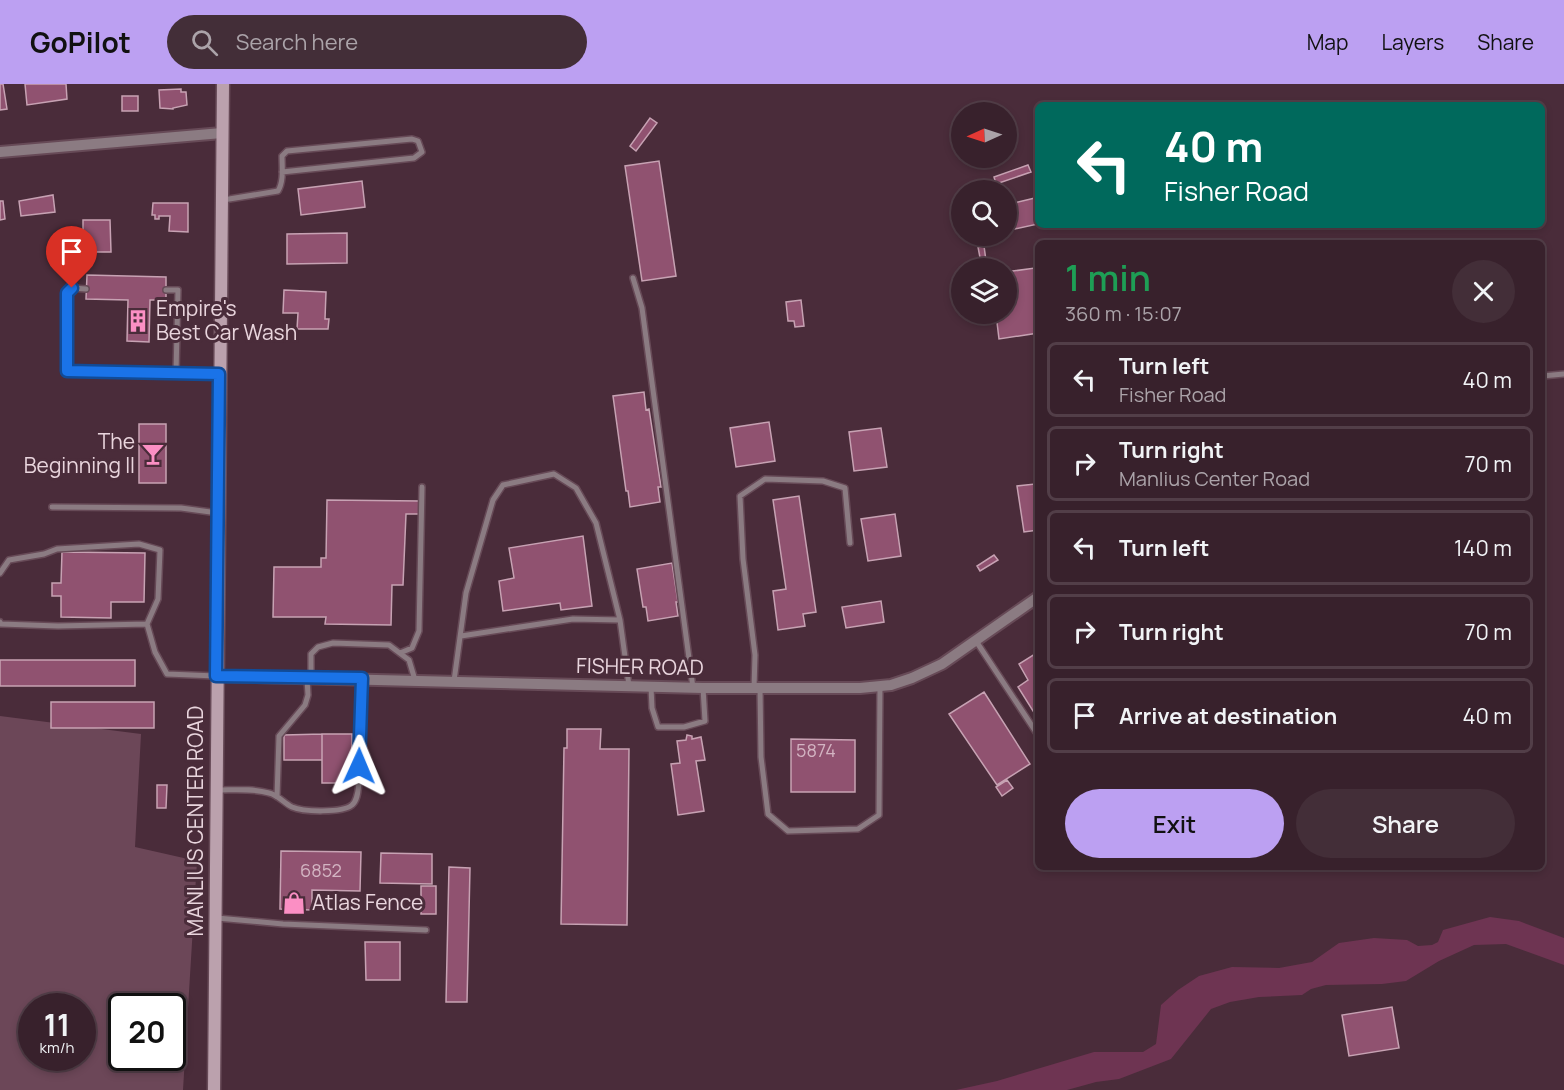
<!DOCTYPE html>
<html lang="en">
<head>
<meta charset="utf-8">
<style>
	:root { --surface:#38212c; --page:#432e38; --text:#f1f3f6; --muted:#aba3a9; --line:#523e48; --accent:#bca0f2 }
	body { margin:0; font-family:Manrope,sans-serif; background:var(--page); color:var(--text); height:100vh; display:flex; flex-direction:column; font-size:22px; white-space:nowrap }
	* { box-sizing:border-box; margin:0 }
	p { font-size:20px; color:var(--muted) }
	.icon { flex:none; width:33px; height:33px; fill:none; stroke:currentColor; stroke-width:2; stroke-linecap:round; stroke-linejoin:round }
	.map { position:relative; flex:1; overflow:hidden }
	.panel { position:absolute; left:1035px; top:156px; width:510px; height:630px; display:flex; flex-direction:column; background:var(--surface); border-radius:9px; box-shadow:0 3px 9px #0003,0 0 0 2px var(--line) }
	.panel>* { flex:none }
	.hud { position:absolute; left:1035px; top:18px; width:510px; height:126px; border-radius:9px; box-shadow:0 3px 9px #0003,0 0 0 2px var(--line); background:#00695c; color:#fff; overflow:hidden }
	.needle { width:39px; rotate:267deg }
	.buttons { position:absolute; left:951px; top:18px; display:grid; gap:12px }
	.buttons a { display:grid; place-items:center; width:66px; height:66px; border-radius:50%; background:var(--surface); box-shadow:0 3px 9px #0003,0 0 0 2px var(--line); font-size:30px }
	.speed { position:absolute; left:18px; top:909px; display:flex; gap:12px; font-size:30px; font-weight:700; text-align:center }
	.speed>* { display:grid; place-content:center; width:78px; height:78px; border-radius:50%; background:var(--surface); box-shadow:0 3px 9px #0003,0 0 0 2px var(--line); line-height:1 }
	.speed small { font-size:15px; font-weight:400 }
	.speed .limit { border:3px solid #111; border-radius:9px; background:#fff; color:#111 }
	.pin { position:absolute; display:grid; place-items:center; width:51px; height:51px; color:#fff; margin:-62px -26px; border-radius:50% 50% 50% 0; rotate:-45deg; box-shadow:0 0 6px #0007 }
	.pin .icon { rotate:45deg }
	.me { position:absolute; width:66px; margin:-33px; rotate:1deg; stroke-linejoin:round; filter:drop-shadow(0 0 4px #0008) }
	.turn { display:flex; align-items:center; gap:21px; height:126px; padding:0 30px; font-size:27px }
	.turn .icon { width:78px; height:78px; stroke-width:2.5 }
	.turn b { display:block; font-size:42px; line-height:51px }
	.round { display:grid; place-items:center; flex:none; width:63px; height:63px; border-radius:32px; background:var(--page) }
	.head { display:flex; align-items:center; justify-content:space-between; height:102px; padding:0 30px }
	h1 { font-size:36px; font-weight:600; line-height:45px; color:#1e9e55 }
	.action { display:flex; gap:12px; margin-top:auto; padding:12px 30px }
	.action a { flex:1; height:69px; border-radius:36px; background:var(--accent); color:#111; font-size:24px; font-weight:600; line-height:69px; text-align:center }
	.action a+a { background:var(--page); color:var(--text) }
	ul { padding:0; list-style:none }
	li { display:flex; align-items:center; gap:18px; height:75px; margin:0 12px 9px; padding:0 18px; border:3px solid var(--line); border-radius:9px }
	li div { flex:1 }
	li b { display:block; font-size:22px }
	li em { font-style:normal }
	header { display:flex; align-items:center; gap:36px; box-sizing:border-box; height:84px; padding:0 30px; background:var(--accent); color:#111 }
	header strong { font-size:28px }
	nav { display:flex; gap:33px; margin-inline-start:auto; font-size:21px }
	.search { width:420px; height:54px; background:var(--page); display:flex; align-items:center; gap:15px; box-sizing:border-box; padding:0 21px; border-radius:33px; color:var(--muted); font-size:22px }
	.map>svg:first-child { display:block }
</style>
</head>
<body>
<header>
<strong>GoPilot</strong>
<div class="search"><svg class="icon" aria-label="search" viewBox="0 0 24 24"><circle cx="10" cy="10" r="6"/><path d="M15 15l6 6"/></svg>Search here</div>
<nav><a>Map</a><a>Layers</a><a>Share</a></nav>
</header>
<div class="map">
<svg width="1564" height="1006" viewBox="0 0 1564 1006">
	<rect width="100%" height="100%" fill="#4a2c3a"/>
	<path fill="#6c4758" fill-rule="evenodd" d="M0,632L141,650L135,763L197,777L183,1006H0ZM32,922H82V974H32ZM122,922H172V974H122Z"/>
	<path fill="#6e3452" d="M1490,833L1519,837L1564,854V881L1506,860L1474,861L1439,877L1406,897L1382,900L1326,901L1311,905L1302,911L1259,913L1230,918L1211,925L1171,975L1119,995L1096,998L1067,1006H956L997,997L1094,968H1143L1156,960L1161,921L1178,906L1199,892L1232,883L1279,884L1312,878L1339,859L1374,854L1407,856L1418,862L1432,861L1438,858L1443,846Z"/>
	<path fill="#905270" stroke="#c7a2b3" stroke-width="1.5" d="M0,0H3L7,25L0,26Z
		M25,0H66L67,15L27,21Z
		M181,5V8H186L187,21L173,24V25L160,24L159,6Z
		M122,12H138V27H122Z
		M650,34L657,39L636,67L630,62Z
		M659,77L676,192L642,197L625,82Z
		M1028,81L1031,88L996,100L994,93Z
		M362,97L365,123L301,131L298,105Z
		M53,111L55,128L21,132L19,117Z
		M1035,114L1038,140L1010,146L1006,121Z
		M0,117H3L5,135L0,136Z
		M153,119H188V148L169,147L170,132H159V135H155V131H152Z
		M83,136H110L111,168H83Z
		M347,149V179L287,180V150Z
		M984,162L987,184H982L978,163Z
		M1035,184L1038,203V249L999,255L996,230H1006V188Z
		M87,191L166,193V216H150L149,258L127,257L128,216L86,215Z
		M284,206L326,208L325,235H329L328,245H297L298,229H283Z
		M801,216L804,242L795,243L794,237H788L786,218Z
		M644,308L646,326L649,325L661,403H658L660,418L630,423L628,407H626L613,312Z
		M769,338L775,377L736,383L730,344Z
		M139,340H166V399H139Z
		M881,344L887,383L854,387L849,348Z
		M1035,400L1036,408L1038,407V446L1024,448L1017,402Z
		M799,412L816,528L803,530L805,542L778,546L773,507L786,505L773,416Z
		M327,416L421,417V430H406L403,501H392L391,541L325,540L326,533H273L274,483H321V474H326Z
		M895,430L901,472L868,477L861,435Z
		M583,452L592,522L561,526L560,519L503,527L499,497L514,494L509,464Z
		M62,468L145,469L144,518H111V534L61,533V512H52V499H61Z
		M994,471L998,476L980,487L977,482Z
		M672,479L678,518H676L678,532L648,537L646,523H643L637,485Z
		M881,517L884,538L846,544L842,523Z
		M1038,568V635L1018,603L1028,596L1019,580Z
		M0,576H135V602H0Z
		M984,608L1030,680L997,701L949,630Z
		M51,618H154V644H51Z
		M567,645H601L600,665H629L627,841L561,840L564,664H567Z
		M322,650V676H284V651Z
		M322,650H352V699H322Z
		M687,651L692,652V655L701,653L705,676L696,677L704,727L678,731L671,680L680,679L677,657L686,656Z
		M791,655L855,656V708H791Z
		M1007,696L1013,704L1002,712L996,703Z
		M157,701H167L166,724H157Z
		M281,767L361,768L360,807L312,806V826L280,825Z
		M381,769L432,770V800L380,799Z
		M449,783L470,784L467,918H446Z
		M421,802H436V830H421Z
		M365,858H400V896H366Z
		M1392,923L1399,964L1349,972L1342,931Z"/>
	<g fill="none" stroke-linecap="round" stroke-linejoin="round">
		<g stroke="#674a57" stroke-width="8">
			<path id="service" d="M223,116L278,107C284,97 282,83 282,72L287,67L412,55L418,57L422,68L414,74L282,88
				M633,194L642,224L693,604
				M86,205L73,204L67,209V287L219,290
				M166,206H178L176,289
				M1542,292L1564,290
				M52,423L181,424L218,429
				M0,489L9,476L44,470L57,465L139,460L160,466L158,515L147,540L155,568L167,590L216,592
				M0,538L1,540L58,542L147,540
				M461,552L573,535L620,536
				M976,557L1038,651
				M400,569L412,564L419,547L422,403
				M311,593V570L318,563L333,559L389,561L409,576L415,596
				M454,597L466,509L493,416L503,401L554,390L576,404L596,439L620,536L629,602
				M651,603L652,624L658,643H684L705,637L703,604
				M754,604L755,571L743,475L740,412L765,395L823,397L845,404L850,459
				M760,604L761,673L768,730L788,747L858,745L879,731L880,603
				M217,706C234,706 252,704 269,709C278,711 284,719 292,723C303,728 343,729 352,721C358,716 358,706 359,699L362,594
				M277,713L279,652L305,621L308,611L307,595
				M217,834L283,840L426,846"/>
		</g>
		<g stroke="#674a57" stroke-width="14">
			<path id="minor" d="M0,68L222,49
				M216,592L703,604H860L891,601L912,594L942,580L1038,513"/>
		</g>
		<g stroke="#674a57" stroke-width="15">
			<path id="secondary" d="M214,1006L223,0"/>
		</g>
		<use href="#service" stroke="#8b7b82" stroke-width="5"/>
		<use href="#minor" stroke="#8b7b82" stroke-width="10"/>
		<use href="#secondary" stroke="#bba1ad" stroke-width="12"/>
	</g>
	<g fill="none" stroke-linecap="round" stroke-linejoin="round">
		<g stroke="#114b97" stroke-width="15">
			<path id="route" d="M72,204L67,209V287L219,290L216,592L362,594L359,682"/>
		</g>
		<use href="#route" stroke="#1a73e8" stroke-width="10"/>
	</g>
	<defs>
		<g id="building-bare" transform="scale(1.8)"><path d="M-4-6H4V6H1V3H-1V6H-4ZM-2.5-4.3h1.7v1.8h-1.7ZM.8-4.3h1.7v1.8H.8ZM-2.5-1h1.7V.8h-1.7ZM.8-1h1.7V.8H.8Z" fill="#fb8fc4" stroke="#4a2c3a" stroke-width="2.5" paint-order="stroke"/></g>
		<g id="bar-bare" transform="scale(1.8)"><path d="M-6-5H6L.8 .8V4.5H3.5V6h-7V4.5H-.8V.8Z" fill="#fb8fc4" stroke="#4a2c3a" stroke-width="2.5" paint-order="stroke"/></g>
		<g id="shop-bare" transform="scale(1.8)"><path d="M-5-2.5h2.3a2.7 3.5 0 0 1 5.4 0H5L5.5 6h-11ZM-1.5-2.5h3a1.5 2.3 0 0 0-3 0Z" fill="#fb8fc4" stroke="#4a2c3a" stroke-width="2.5" paint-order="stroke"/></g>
	</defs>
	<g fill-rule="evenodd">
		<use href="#building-bare" x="138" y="237"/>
		<use href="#bar-bare" x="153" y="370"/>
		<use href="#shop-bare" x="294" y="819"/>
	</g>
	<g text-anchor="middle" stroke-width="6" stroke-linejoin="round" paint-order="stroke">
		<g font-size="18" fill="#d3b4c2">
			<text x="816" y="673">5874</text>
			<text x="321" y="793">6852</text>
		</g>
		<g font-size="21" fill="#e9d5dd" stroke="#4a2c3a" text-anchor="start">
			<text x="156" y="232">Empire's<tspan x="156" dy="24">Best Car Wash</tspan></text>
			<text x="135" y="365" text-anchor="end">The<tspan x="135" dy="24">Beginning II</tspan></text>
			<text x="312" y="826">Atlas Fence</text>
		</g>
		<g font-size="21" fill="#e9d5dd" stroke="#4a2c3a">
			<text transform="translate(640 583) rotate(1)" y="7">FISHER ROAD</text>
			<text transform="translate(196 737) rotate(-90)" y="7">MANLIUS CENTER ROAD</text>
		</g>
	</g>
</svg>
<div class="buttons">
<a><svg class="needle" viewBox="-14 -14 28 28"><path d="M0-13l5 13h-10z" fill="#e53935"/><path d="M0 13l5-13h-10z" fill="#aba3a9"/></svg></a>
<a><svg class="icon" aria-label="search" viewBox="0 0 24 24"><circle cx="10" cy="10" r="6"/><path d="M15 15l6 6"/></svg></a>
<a><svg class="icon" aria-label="layers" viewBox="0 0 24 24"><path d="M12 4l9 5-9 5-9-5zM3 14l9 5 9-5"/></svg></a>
</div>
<div class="speed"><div>11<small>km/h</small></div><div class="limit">20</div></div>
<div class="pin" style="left:72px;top:204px;background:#d93025"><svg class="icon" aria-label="arrive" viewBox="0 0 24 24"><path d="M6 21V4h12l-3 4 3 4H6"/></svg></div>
<svg class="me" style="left:359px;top:682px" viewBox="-20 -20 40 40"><path d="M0-17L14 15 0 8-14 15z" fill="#1a73e8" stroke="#fff" stroke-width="4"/></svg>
<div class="hud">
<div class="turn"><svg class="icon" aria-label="left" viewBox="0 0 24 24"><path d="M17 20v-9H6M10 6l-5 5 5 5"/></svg><div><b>40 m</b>Fisher Road</div></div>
</div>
<section class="panel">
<div class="head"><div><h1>1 min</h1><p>360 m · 15:07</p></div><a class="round"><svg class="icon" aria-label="close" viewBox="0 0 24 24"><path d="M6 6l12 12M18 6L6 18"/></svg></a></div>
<ul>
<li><svg class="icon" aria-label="left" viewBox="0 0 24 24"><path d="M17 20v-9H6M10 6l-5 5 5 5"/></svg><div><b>Turn left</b><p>Fisher Road</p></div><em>40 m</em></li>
<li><svg class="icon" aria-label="right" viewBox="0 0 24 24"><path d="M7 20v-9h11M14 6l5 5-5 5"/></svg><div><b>Turn right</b><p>Manlius Center Road</p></div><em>70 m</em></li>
<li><svg class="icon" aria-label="left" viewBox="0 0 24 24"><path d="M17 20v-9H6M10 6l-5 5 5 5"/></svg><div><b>Turn left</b></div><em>140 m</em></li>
<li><svg class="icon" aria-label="right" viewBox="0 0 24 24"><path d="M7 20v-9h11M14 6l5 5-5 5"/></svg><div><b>Turn right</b></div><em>70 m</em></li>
<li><svg class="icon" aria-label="arrive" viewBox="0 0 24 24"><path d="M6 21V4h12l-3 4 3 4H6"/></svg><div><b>Arrive at destination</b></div><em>40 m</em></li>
</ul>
<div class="action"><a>Exit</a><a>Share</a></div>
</section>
</div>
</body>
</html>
